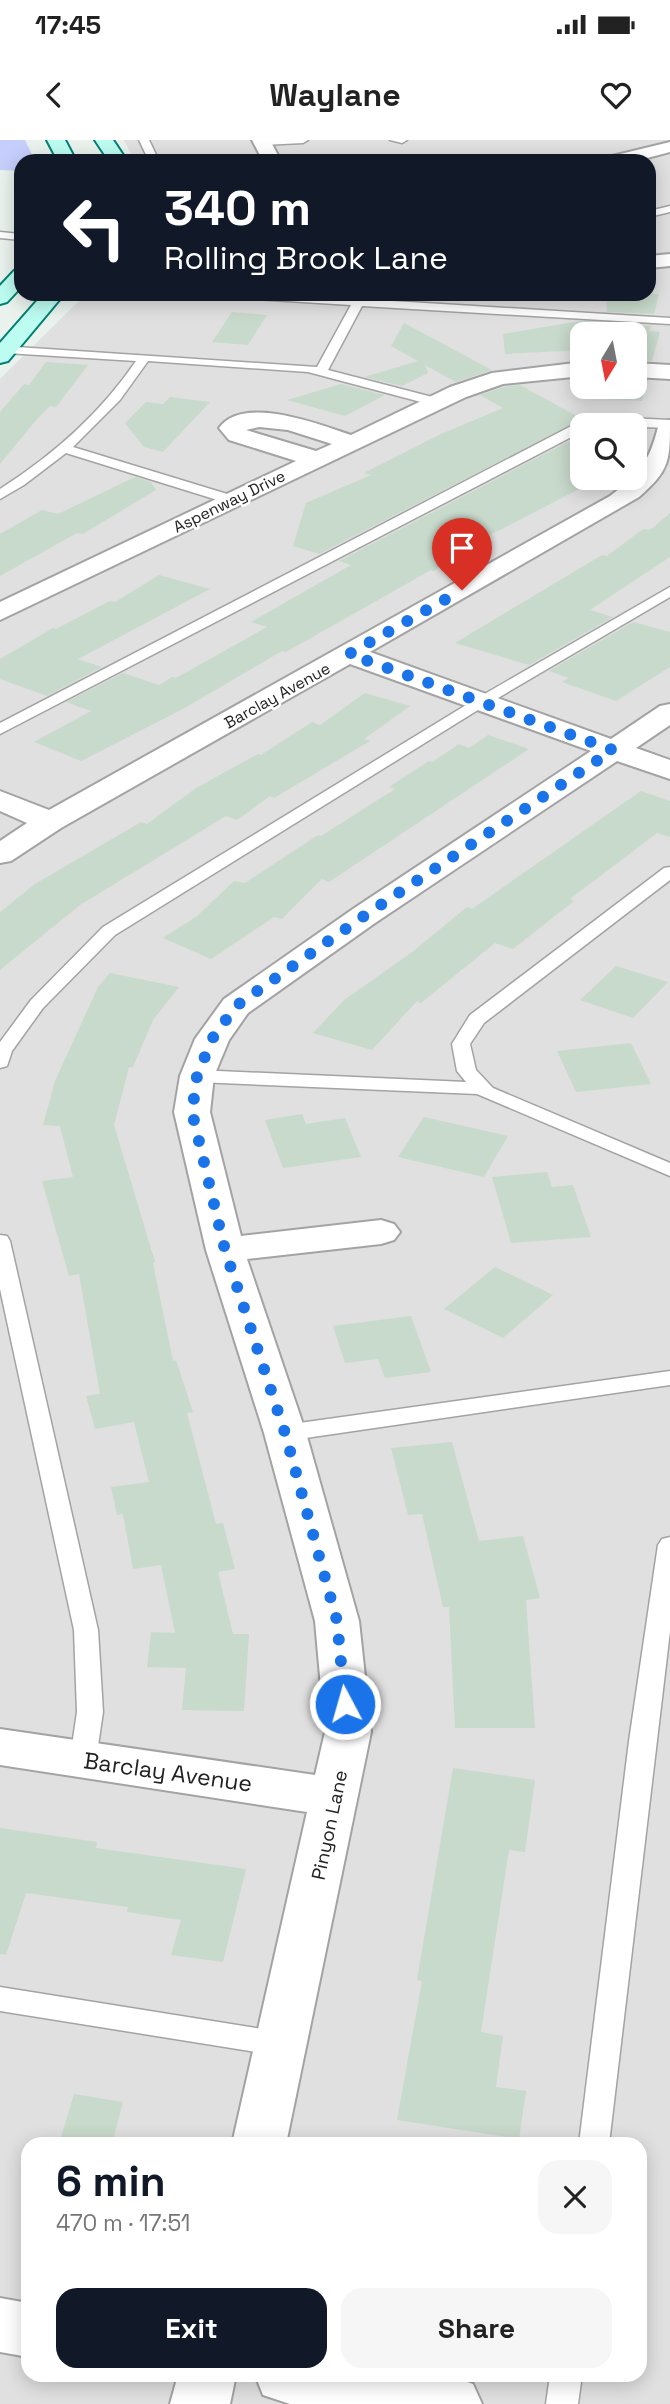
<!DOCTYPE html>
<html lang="en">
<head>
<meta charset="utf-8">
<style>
	:root { --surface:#fff; --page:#f6f6f6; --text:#222; --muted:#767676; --accent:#111827 }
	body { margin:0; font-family:"Space Grotesk",sans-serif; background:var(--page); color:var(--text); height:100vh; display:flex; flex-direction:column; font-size:26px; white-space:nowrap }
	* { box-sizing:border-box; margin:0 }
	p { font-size:23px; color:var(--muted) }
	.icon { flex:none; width:38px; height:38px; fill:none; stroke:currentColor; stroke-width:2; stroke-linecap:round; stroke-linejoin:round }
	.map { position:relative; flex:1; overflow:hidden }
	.details { position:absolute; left:21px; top:1997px; width:626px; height:245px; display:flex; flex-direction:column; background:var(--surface); border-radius:21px; box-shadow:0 4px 18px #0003 }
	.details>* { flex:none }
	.hud { position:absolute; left:14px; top:14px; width:642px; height:147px; border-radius:21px; box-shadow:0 4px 18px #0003; background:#111827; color:#fff; overflow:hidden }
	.needle { width:46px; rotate:190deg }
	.fabs { position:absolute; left:570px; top:182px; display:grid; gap:14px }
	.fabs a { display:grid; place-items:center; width:77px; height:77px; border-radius:14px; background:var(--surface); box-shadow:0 4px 18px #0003; font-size:35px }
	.pin { position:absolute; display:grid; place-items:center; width:60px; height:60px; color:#fff; margin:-72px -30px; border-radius:50% 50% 50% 0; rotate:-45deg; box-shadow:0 0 7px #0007 }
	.pin .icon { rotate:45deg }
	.me { position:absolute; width:77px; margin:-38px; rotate:354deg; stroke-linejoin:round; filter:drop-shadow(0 0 5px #0008) }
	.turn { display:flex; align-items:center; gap:24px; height:147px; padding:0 35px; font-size:32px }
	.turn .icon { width:91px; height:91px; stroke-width:2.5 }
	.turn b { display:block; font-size:49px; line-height:60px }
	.round { display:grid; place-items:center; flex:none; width:74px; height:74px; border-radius:21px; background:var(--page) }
	.head { display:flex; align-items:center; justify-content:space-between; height:119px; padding:0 35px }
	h1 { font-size:42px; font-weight:700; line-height:52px; color:var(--accent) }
	.primary-button { display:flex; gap:14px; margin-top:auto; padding:14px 35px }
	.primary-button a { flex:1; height:80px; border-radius:21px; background:var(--accent); color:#fff; font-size:28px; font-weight:700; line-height:80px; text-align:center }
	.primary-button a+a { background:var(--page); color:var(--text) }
	.status { display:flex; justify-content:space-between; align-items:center; height:49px; padding:0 35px; background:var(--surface); direction:ltr }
	.status svg { height:19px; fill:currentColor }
	header { display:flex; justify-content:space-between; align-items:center; height:91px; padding:0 35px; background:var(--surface); font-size:32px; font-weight:700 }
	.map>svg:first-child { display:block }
</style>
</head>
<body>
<div class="status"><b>17:45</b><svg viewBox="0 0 49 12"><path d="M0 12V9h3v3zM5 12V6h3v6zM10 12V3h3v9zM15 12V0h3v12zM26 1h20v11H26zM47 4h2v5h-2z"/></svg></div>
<header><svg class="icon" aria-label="back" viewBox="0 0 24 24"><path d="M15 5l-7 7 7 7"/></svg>Waylane<svg class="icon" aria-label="heart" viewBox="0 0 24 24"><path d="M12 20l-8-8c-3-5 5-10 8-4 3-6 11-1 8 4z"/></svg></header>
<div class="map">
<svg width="670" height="2264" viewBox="0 0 670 2264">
	<rect width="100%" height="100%" fill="#e9f2ed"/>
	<path fill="#dfe0df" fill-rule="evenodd" d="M124,0H670V114L649,117V21H135Z
		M670,127V2264H0V239L86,154H649V129ZM583,194H635V247H583ZM583,285H635V338H583ZM28,2004H640V2235H28Z"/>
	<path fill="#c6cefc" d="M0,0H25L35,21H21V31L0,30Z"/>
	<path fill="#c8dacc" d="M606,154H659L654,174L607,172Z
		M232,172L267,175L248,205L212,202Z
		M580,181L651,186L649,191L660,192L652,221L635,220V194H583V210L505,214L503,194Z
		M404,183L492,230L456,242L425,225L428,233L402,246L364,237L418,221L391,206Z
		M46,222L88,225L56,267L50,266L37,279L0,324V272L24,244L29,245Z
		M635,240H648L642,261L589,258L592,247H635Z
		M341,244L385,255L345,276L287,260Z
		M520,245L582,279L319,414L293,406L306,363L371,335L364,333L441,294L503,268L480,255L504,247Z
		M170,257L210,262L163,312L144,307L125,283L146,262L163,264Z
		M583,294V347L473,404L434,431L431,430L286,512L282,511L183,569L81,621L34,602L91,571L66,562L123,533L159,545L172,537L176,538L267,487L251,482L351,425L339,421Z
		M135,337L151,342L156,350L83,394L77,393L0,436V394L42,370L58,374Z
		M670,373V417L590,470L613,477L529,525L455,503L602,415L607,416L643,389L650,390Z
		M159,435L210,449L78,519L102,527L47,556L0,539V519L53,488L56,489L110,461L115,462Z
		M633,482L670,492V527L616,561L562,542L569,538L549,531Z
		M365,553L410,566L364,599L370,601L274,658L270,656L237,680L226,676L80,765L0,830V772L35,744L141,682L147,684L196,648L258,614L261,615L312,582L320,585Z
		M488,595L529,609L329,742L322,739L282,779L274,777L211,819L163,798L197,776L234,741L245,743L318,695L321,696L395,649L389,647L429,621L432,622L459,604L469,608Z
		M641,651L670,661V697L657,693L570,759L574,761L513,809L495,803L421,863L417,861L372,910L313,893L344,860L411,813L467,767L472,769Z
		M616,826L668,842L633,878L580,860Z
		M110,833L179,847L153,880L133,927H129L114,985L155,1122L153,1123L173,1221L176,1220L193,1272L187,1273L216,1384L223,1383L235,1429L218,1432L233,1494H249L244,1571L182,1570L186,1528L147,1527L151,1492L175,1493L161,1425L133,1429L123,1374L117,1375L111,1347L149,1342L134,1282L95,1289L86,1256L100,1254L79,1134L69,1136L42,1041L73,1037L60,986L43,985L55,941L98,847Z
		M631,903L651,944L576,952L557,911Z
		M302,974L306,984L345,978L361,1017L283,1028L265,980Z
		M424,977L508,996L484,1037L398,1017Z
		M547,1032L552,1047L573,1045L591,1097L511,1103L492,1037Z
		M495,1127L553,1155L503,1198L444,1169Z
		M411,1176L431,1232L385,1238L378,1219L345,1223L333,1186Z
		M452,1302L479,1401L523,1396L540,1458L526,1460L535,1588H455L449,1467H443L422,1374L408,1375L391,1308Z
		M453,1628L535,1640L525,1712L509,1710L481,1892L503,1896L496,1947L526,1951L519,1999L397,1980L422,1841L417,1840Z
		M0,1688L97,1702L96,1708L246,1729L223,1822L171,1815L181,1780L127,1772L128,1767L26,1753L6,1815L0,1814Z
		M74,1954L123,1962L112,2004H59Z"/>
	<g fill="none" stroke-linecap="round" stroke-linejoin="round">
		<g stroke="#a3a3a3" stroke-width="3">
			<path id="lane" d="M139,0H149L159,21H149Z
				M259,0H308L303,3L263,5L260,4Z
				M390,0H407L402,3Z
				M670,66V72L649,77V71Z
				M0,92L21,94V100L0,98Z
				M217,154H279L670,178V184L362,166L328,230L440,259V265L436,266L308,232L148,221L120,260L73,307L237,357V363H227L66,313L24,345L0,359V349C53,315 100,274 136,221L6,213L2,212V206L317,227L351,165L223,157Z
				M606,277L670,280V288L583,285V291L0,594V583L579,282Z
				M670,447V457L486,565L115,795L43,868L12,911L7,926L0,928V902L31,860L103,787L476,559Z
				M670,727V740L484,883L470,904L476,930L493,948L670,1023V1036L477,954L197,942L187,936L197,930L466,942L457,931L452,904L470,875L664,728Z
				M0,1095L7,1096L10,1101L98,1490L103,1572L96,1619L92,1626L83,1629L74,1626L70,1619L77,1572L74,1490L0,1149Z
				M670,1231V1245L285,1301L277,1298L274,1293L277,1288L285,1285Z
				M670,1397V1491L609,2004H579L629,1601L658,1405L662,1399Z
				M0,1847L281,1892L291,1895L295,1904L291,1913L281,1916L0,1871Z
				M550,2235H582L578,2264H546Z"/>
		</g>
		<g stroke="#a3a3a3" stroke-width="4">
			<path id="street" d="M252,0H270L281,21H263Z
				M670,2V12L636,21H605L608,17Z
				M670,114V126L649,128V116Z
				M583,222V236L503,244L466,257L0,480V462L296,321L229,300L219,288C243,254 321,285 351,295L450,247L492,233ZM259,287L288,290L332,304L316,311L246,290Z
				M635,223L670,225V239L635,237Z
				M670,280C670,321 670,330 639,357L370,512L611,599L660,566L670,564V585L636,608L670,620V639L617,621L375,783L248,873L229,900L214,936L210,972L241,1096L381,1080L394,1084L400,1092L394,1100L381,1104L247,1119L306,1293L359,1481L371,1592L286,2004H232L307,1672L0,1625V1589L315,1635L325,1592L315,1481L264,1293L206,1110L174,972L180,936L195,899L224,859L353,769L591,611L350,524L61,688L11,721L0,723V701L27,683L0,671V651L49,670L610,356C639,334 649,323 658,287L662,282Z
				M0,2158L28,2163V2217L0,2212Z
				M178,2235H236L230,2264H170Z
				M255,2235H448L473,2244L482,2264H290L263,2255Z"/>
		</g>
		<g stroke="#008173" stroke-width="4">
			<path id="secondary" d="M47,0H65L76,21H58Z
				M95,0H113L127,21H109Z
				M21,129V147L7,162L0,164V146L14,131Z
				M43,154H64L8,221L0,223V203Z"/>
		</g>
		<use href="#lane" fill="#fff" fill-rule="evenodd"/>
		<use href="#street" fill="#fff" fill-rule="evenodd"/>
		<use href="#secondary" fill="#bdfcf1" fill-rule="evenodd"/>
	</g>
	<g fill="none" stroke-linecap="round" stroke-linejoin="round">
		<path stroke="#1a73e8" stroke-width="12" stroke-dasharray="0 21.6" d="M345,1564L337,1481L285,1293L225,1110L192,972L197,936L212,899L236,866L364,776L613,610L349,514L462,450"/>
	</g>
	<g text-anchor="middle" stroke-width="5" stroke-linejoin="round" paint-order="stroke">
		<g font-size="16" fill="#222" stroke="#fff">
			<text transform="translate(229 361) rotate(-26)" y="6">Aspenway Drive</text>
			<text transform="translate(277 555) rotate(-29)" y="6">Barclay Avenue</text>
		</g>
		<g font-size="19" fill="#222" stroke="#fff">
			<text transform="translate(329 1685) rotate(-78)" y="7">Pinyon Lane</text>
		</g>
		<g font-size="23" fill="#222" stroke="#fff">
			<text transform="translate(168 1632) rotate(8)" y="8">Barclay Avenue</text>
		</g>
	</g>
</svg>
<div class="fabs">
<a><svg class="needle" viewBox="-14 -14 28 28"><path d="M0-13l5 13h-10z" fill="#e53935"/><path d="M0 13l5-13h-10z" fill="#767676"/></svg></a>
<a><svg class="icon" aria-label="search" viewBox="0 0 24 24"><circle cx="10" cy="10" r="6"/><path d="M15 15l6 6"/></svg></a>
</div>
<div class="pin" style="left:462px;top:450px;background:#d93025"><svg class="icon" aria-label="arrive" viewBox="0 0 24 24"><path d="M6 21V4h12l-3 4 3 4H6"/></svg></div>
<svg class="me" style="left:345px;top:1564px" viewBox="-20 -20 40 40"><circle r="17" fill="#1a73e8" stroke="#fff" stroke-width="3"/><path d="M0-11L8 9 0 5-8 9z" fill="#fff"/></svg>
<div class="hud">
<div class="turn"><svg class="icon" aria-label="left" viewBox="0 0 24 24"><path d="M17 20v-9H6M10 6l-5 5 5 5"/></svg><div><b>340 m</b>Rolling Brook Lane</div></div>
</div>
<section class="details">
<div class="head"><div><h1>6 min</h1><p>470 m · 17:51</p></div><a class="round"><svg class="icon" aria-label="close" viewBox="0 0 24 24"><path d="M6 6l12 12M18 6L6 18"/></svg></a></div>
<div class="primary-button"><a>Exit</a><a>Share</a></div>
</section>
</div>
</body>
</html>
